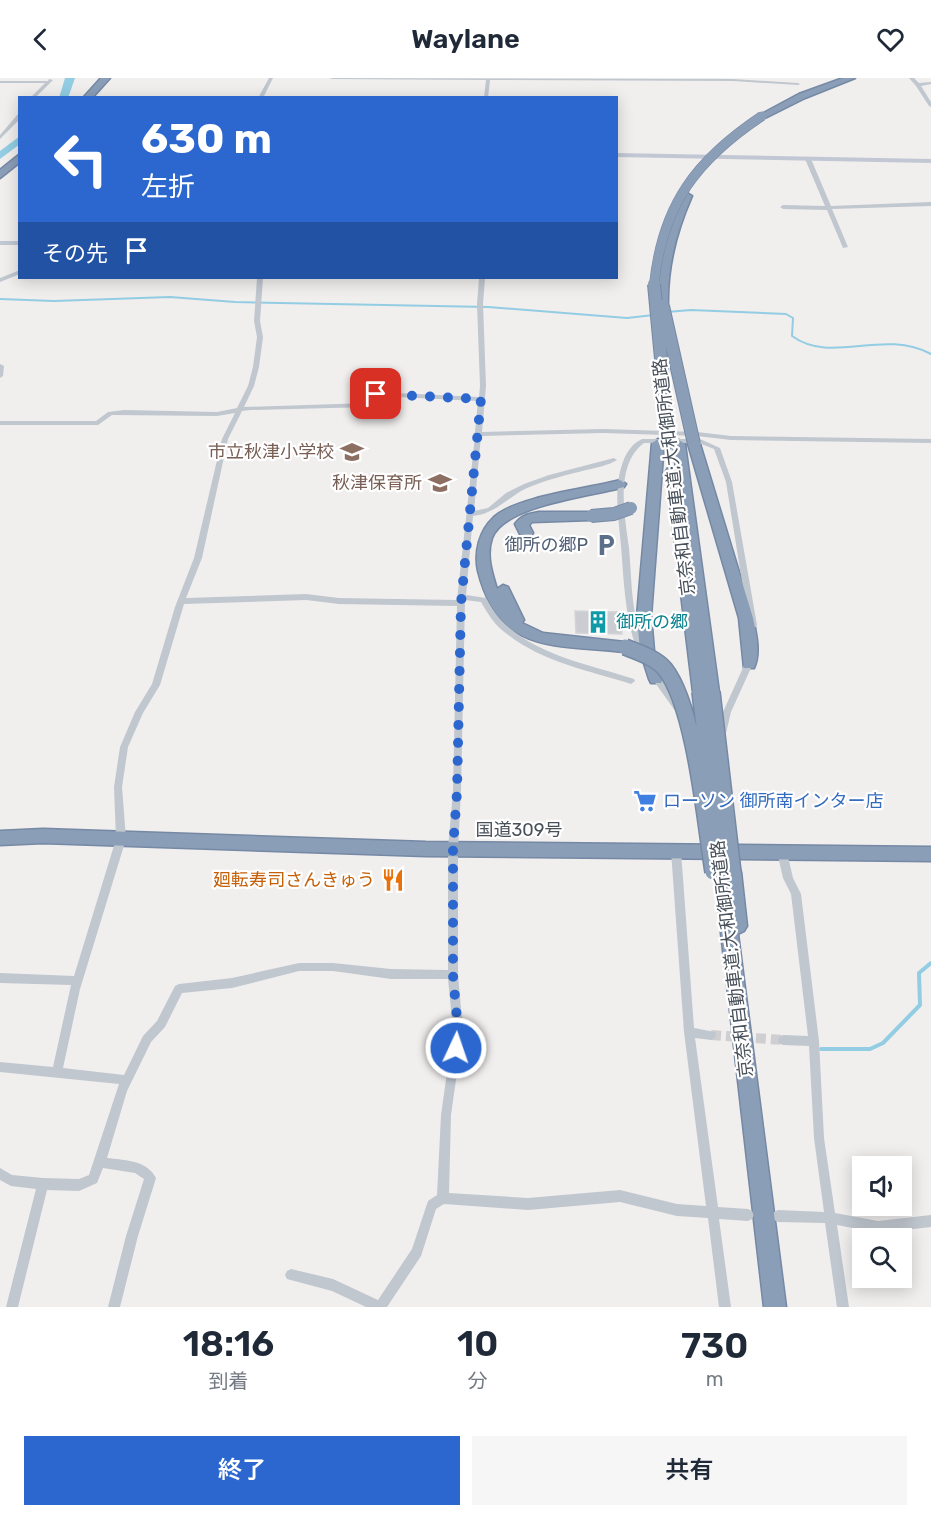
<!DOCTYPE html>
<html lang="ja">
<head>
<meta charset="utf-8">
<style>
	:root { --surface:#fff; --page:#f6f6f7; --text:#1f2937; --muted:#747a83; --accent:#2b67ce }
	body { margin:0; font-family:Rubik,"Noto Sans JP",sans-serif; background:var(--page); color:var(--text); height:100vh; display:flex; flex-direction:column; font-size:22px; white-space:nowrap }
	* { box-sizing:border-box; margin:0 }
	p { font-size:20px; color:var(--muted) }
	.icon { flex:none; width:33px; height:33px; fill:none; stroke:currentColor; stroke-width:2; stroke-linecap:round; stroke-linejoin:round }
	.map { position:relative; height:1229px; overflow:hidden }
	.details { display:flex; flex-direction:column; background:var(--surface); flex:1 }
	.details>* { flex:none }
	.hud { position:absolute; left:18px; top:18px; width:600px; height:183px; border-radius:0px; box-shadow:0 3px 15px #0003; background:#2b67ce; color:#fff; overflow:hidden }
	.buttons { position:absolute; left:852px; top:1078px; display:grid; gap:12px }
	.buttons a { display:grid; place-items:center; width:60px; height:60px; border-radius:0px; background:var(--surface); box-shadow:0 3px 15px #0003; font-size:30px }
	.pin { position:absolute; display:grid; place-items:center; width:51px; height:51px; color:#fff; margin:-26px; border-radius:12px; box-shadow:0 3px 9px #0006 }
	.me { position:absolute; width:66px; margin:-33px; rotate:3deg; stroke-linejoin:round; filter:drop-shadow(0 0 4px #0008) }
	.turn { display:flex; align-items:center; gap:21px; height:126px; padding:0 24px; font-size:27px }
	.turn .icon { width:78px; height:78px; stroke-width:2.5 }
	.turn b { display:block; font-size:42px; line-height:51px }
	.then { display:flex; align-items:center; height:57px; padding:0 24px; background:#0003; gap:12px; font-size:22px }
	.eta { display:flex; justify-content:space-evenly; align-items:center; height:102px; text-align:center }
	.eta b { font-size:36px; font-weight:600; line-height:42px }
	.cta { display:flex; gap:12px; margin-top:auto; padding:12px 24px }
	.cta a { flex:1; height:69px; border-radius:0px; background:var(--accent); color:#fff; font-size:24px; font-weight:600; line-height:69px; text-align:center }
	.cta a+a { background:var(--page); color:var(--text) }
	header { display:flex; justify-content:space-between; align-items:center; height:78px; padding:0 24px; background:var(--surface); font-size:27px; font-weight:600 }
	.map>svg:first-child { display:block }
</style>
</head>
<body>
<header><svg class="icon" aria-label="back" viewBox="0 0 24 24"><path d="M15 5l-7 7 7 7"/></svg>Waylane<svg class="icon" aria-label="heart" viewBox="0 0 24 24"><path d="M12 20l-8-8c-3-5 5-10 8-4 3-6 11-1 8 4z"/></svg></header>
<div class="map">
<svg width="931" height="1229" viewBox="0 0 931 1229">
	<rect width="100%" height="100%" fill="#f1eeee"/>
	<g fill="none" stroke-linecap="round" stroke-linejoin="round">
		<path stroke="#92cde3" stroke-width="2" d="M0,221L54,223L170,219L235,224L488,229L627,240L654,237
			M667,234L691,232L786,236L793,240L792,258C832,287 882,250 931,276"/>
		<path stroke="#92cde3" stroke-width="4" d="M821,971H870L883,965L920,927L919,895L931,885"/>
		<path fill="#92cde3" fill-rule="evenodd" d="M65,0H75L68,20H59Z
			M20,58V66L0,81V73Z"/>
	</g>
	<path fill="#cccdd2" stroke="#d3d4d9" stroke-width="1.5" d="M575,533L620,534L622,556L576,555Z"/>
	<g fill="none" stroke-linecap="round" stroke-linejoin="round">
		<path stroke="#cfced0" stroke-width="10" stroke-dasharray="10 5" stroke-linecap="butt" d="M711,957L783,962"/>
		<g stroke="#7689a4" stroke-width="3">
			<path id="highway" d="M101,0H110L92,20H83Z
				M843,0H855L805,20L765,40L758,38L799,16Z
				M20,76V84L0,100V92Z
				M687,115L692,118C676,154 667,189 668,228L663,231L658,228C657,206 666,125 687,115Z
				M658,361L664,365L651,538L654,573L663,601L661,605H651L649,601L640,573L637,538L652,365Z
				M679,362L685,366L719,614L717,618L712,620L706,617L700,620L695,618L693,614L666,393L668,390H676L673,366Z
				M694,362L700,366L753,540C756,555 761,575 754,590H744L739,540L688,366Z
				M620,402L626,406L624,409C593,418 504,427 492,460C486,477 492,495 497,511L503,507L508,509L524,542L522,545L543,555L625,564L632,569L630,573L625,574C554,566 499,577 478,493C474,474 479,453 494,439C518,418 587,411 620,402Z
				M539,434H591L598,438L591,442L532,444L529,447L533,455L531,458H521L515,446C522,437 528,436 539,434Z
				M43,751L426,764L931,769V783L426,778L43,765L0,767V753Z
				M722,787L739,789L741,794L747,848L744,853L738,856L786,1229H764L714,794L716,789Z"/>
		</g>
		<path fill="#c0c7cf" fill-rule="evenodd" d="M269,0H273L263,20H258Z
			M330,0L733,1L798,5L800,6L798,7L733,3L490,2L488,20H484L486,2L332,1Z
			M909,0H914L919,5L931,4V6L921,8L931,24V29L929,28L916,8Z
			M49,1L53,2L35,20H30L45,5H0V3H48Z
			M18,36H20V41L0,61V57Z
			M808,79L811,81L831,128L931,124V128L832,131L848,169L843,170L827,132L783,131L780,129L783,127L825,128L805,81Z
			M20,192V196L0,204V200Z
			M257,200H263L260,243L263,259L259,289L254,308L244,329L368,325L374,315L376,314L479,319L480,308L477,226L479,200H485L483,226L486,308L482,354L603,351L697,354L731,358L931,361V365L731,362L697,358L603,355L481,358L474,433L488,430L506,415L524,406L549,397L614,380L617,382C609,387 596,390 586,392C566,397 546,402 527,410C508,419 495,436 473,438L466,517L486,520C490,527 494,534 499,540C533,577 588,586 634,601L635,603L631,606C590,593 542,584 507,556C495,548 488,536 481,524L465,522L461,713L458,771V897L463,952L451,1037L449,1115L528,1120L620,1112L677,1126L706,1128L684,954L671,773L673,770L676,769L679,770L681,773L694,950L715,954L716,957L715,960L711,962L695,960L718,1129L748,1131L752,1133L754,1137L752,1141L748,1143L719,1141L731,1229H719L708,1140L677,1138L620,1124L528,1132L444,1126L436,1131L421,1178L387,1229H366L332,1213L287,1201L285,1197L287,1193L291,1191L333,1201L378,1222L412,1171L428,1123L437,1117L441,1037L453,952L448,901H391L333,893H299L232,910L182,915L165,949L151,964L127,1013L107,1080C124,1082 147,1082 156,1100L138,1158L120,1229H108L126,1158L144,1101L135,1095L103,1090L97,1105L79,1113L47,1112L18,1229H6L36,1111L11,1108L0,1102V1090L12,1097L43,1100L79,1101L89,1097L119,1006L0,994V984L53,989L71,907L0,905V895L74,898L116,761L114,709L120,669L135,634L152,606L175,529L194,480L222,361L235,335L217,338L112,337L98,347H0V343H96L108,334L124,332L217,334L237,330L248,308L253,289L257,259L254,243ZM378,318L478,323L475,354L473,356L475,358L457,522L339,520L306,516L186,520L202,480L228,361L242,333L250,332L370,329L372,328ZM306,522L339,526L457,528L453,713L448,771V892L391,891L333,885H299L232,900L179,906L175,908L157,943L143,958L124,997L63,990L80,911L126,761L122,709L128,669L143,635L160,607L184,526Z
			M0,286L4,288L3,298L0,300Z
			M642,361H700L720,370L732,404L757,547L756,549H750L749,547L726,404L714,371L699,365H644C614,387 625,439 629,470C631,491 631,514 635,535C638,548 642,562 646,575L642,578L639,577C625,543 624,504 621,468C619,445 615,422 619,399C622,384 627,368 642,361Z
			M751,578L755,581L731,634L726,655L725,657H719L718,655L723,634L747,581Z
			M654,594L657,595L684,633L685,635L684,637H678L651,599L650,597Z
			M782,770L785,771L787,774L793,800L801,816L819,963L824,1060L835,1135L878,1143L931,1137V1149L878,1155L837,1147L849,1229H837L825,1145L778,1144L774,1142L772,1138L774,1134L778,1132L824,1134L814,1060L809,968L783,967L779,965L778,962L779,959L783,957L808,958L791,816L783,800L777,774L779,771Z"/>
		<path fill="#c1c8d3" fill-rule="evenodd" d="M616,75L931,81V85L616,79Z
			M0,163H20V167H0Z"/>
		<use href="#highway" fill="#8b9eb8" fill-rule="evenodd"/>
		<g stroke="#7689a4" stroke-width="10" stroke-linecap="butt">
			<path id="highway-bridge-far2" d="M654,207C662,127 696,82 762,38"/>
		</g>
		<g stroke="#7689a4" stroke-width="14" stroke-linecap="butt">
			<path id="highway-bridge-far1" d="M654,206L669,366
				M663,228L694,366
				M591,438L614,436L631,430"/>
		</g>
		<g stroke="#7689a4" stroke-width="18" stroke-linecap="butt">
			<path id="highway-bridge" d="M625,569C638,574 656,580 665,591C695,629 705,744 713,794
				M700,614L720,782
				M712,614L733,794"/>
		</g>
		<use href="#highway-bridge-far2" stroke="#8b9eb8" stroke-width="9"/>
		<use href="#highway-bridge-far1" stroke="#8b9eb8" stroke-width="12"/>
		<use href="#highway-bridge" stroke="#8b9eb8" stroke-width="15"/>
	</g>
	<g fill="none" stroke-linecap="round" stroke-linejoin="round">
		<path stroke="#2b67ce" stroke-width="10" stroke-dasharray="0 18" d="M376,316L481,321L461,525L457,714L453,771V897L458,952L456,970"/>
	</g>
	<defs>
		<g id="school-bare" transform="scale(1.8)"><path d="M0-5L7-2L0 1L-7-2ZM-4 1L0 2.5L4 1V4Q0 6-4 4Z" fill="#8d6e63" stroke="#fff" stroke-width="2.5" paint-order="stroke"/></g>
		<g id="parking-bare" transform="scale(1.8)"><path d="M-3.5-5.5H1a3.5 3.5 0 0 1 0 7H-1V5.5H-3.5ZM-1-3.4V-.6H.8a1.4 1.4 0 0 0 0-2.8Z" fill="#5c6f8a" stroke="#fff" stroke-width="2.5" paint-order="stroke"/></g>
		<g id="building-bare" transform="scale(1.8)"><path d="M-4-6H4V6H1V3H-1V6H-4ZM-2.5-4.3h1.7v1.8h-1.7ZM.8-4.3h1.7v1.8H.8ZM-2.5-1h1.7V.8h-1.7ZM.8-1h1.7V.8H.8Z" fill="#0f9aa8" stroke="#fff" stroke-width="2.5" paint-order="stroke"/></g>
		<g id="supermarket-bare" transform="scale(1.8)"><path d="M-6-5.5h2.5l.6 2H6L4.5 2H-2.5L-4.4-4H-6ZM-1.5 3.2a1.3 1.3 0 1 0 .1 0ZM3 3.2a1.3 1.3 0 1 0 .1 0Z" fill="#3f7fe0" stroke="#fff" stroke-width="2.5" paint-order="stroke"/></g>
		<g id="restaurant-bare" transform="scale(1.8)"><path d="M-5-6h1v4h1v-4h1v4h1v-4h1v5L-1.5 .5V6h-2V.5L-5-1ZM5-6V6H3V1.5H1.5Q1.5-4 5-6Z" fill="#e8710a" stroke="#fff" stroke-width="2.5" paint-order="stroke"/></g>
	</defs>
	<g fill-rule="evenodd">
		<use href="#school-bare" x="352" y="374"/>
		<use href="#school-bare" x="440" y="405"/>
		<use href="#parking-bare" x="606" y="467"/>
		<use href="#building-bare" x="598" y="544"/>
		<use href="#supermarket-bare" x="645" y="723"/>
		<use href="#restaurant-bare" x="393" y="802"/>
	</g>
	<g text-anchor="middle" stroke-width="4.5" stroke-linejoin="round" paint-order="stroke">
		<g font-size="18" fill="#785e54" stroke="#fff" text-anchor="end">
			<text x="334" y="380">市立秋津小学校</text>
			<text x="422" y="411">秋津保育所</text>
		</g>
		<g font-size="18" fill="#48505a" stroke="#fff">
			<text transform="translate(674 399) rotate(-97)" y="6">京奈和自動車道;大和御所道路</text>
			<text x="519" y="758">国道309号</text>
			<text transform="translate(732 881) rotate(-97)" y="6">京奈和自動車道;大和御所道路</text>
		</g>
		<g font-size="18" fill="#4e5e75" stroke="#fff" text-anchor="end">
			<text x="588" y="473">御所の郷P</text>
		</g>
		<g font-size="18" fill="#0d838f" stroke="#fff" text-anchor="start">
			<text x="616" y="550">御所の郷</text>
		</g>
		<g font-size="18" fill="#366cbe" stroke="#fff" text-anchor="start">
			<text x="663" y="729">ローソン 御所南インター店</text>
		</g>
		<g font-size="18" fill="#c56008" stroke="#fff" text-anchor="end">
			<text x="375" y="808">廻転寿司さんきゅう</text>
		</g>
	</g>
</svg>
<div class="buttons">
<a><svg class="icon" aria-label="sound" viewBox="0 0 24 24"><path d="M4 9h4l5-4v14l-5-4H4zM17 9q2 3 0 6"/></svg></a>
<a><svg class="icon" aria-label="search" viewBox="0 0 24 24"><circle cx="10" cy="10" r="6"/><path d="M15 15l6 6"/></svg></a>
</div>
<div class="pin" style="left:376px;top:316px;background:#d93025"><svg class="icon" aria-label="arrive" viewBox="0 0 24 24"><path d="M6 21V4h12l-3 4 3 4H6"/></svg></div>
<svg class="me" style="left:456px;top:970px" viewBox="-20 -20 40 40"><circle r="17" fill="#2b67ce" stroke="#fff" stroke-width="3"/><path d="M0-11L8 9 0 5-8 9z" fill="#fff"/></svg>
<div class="hud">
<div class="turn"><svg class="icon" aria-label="left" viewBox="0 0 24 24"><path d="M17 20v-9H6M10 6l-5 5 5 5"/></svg><div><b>630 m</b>左折</div></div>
<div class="then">その先<svg class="icon" aria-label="arrive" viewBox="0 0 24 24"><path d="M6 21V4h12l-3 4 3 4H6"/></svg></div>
</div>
</div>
<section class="details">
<div class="eta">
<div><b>18:16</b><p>到着</p></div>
<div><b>10</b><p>分</p></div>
<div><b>730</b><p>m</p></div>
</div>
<div class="cta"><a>終了</a><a>共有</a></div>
</section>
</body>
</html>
